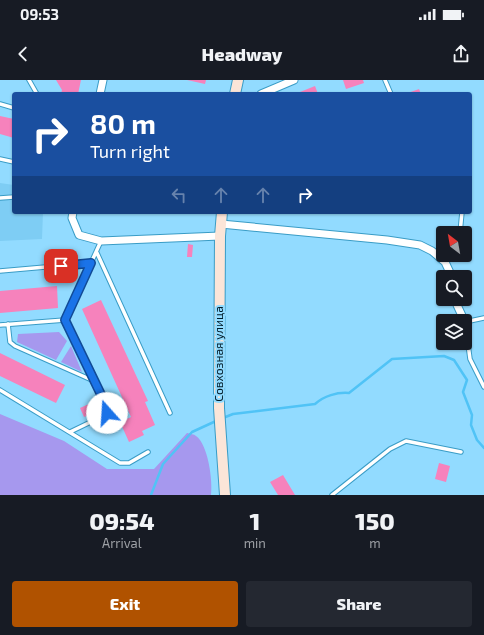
<!DOCTYPE html>
<html lang="en">
<head>
<meta charset="utf-8">
<style>
	:root { --surface:#171b24; --page:#242831; --text:#f1f3f6; --muted:#9ea1a6; --accent:#b05200 }
	body { margin:0; font-family:"Exo 2",sans-serif; background:var(--page); color:var(--text); height:100vh; display:flex; flex-direction:column; font-size:15px; white-space:nowrap }
	* { box-sizing:border-box; margin:0 }
	p { font-size:13px; color:var(--muted) }
	.icon { flex:none; width:22px; height:22px; fill:none; stroke:currentColor; stroke-width:2; stroke-linecap:round; stroke-linejoin:round }
	.map { position:relative; height:415px; overflow:hidden }
	.panel { display:flex; flex-direction:column; background:var(--surface); flex:1 }
	.panel>* { flex:none }
	.hud { position:absolute; left:12px; top:12px; width:460px; height:122px; border-radius:4px; box-shadow:0 1px 3px #0004; background:#1a4fa0; color:#fff; overflow:hidden }
	.needle { width:26px; rotate:329deg }
	.fabs { position:absolute; left:436px; top:146px; display:grid; gap:8px }
	.fabs a { display:grid; place-items:center; width:36px; height:36px; border-radius:4px; background:var(--surface); box-shadow:0 1px 3px #0004; font-size:20px }
	.pin { position:absolute; display:grid; place-items:center; width:34px; height:34px; color:#fff; margin:-17px; border-radius:8px; box-shadow:0 2px 6px #0006 }
	.me { position:absolute; width:44px; margin:-22px; rotate:341deg; stroke-linejoin:round; filter:drop-shadow(0 0 3px #0008) }
	.turn { display:flex; align-items:center; gap:14px; height:84px; padding:0 12px; font-size:18px }
	.turn .icon { width:52px; height:52px; stroke-width:2.5 }
	.turn b { display:block; font-size:28px; line-height:34px }
	.lanes { display:flex; align-items:center; height:38px; padding:0 12px; background:#0003; justify-content:center; gap:20px; direction:ltr }
	.lanes .off { opacity:.35 }
	.eta { display:flex; justify-content:space-evenly; align-items:center; height:68px; text-align:center }
	.eta b { font-size:24px; font-weight:800; line-height:28px }
	.button { display:flex; gap:8px; margin-top:auto; padding:8px 12px }
	.button a { flex:1; height:46px; border-radius:4px; background:var(--accent); color:#fff; font-size:16px; font-weight:800; line-height:46px; text-align:center }
	.button a+a { background:var(--page); color:var(--text) }
	.status { display:flex; justify-content:space-between; align-items:center; height:28px; padding:0 20px; background:var(--surface); direction:ltr }
	.status svg { height:11px; fill:currentColor }
	header { display:flex; justify-content:space-between; align-items:center; height:52px; padding:0 12px; background:var(--surface); font-size:18px; font-weight:800 }
	.map>svg:first-child { display:block }
</style>
</head>
<body>
<div class="status"><b>09:53</b><svg viewBox="0 0 49 12"><path d="M0 12V9h3v3zM5 12V6h3v6zM10 12V3h3v9zM15 12V0h3v12zM26 1h20v11H26zM47 4h2v5h-2z"/></svg></div>
<header><svg class="icon" aria-label="back" viewBox="0 0 24 24"><path d="M15 5l-7 7 7 7"/></svg>Headway<svg class="icon" aria-label="share" viewBox="0 0 24 24"><path d="M12 15V3M7 8l5-5 5 5M5 13v7h14v-7"/></svg></header>
<div class="map">
<svg width="484" height="415" viewBox="0 0 484 415">
	<rect width="100%" height="100%" fill="#92dbff"/>
	<path fill="#7ecdf4" d="M0,103L14,105V132H43L42,159L0,161Z"/>
	<path fill="#a698ee" d="M59,252L67,261L56,280L17,262L18,254Z
		M71,266L82,292L61,282Z
		M0,334L64,361L107,389H154L187,353C190,354 194,354 196,356C208,364 213,401 211,415H0Z"/>
	<g fill="none" stroke-linecap="round" stroke-linejoin="round">
		<path stroke="#50c3f6" stroke-width="2.5" d="M223,338L233,334L315,324C324,316 337,312 349,313L392,279L444,276L454,280L467,300L463,312L472,335L471,345L477,360L484,368
			M151,415L163,384L192,352L216,341"/>
	</g>
	<path fill="#f682bc" d="M56,0H81L78,14H61L62,10Z
		M187,0H206L205,4Z
		M343,0H363L364,3L346,9Z
		M315,6L318,14H295Z
		M419,9L421,14H405Z
		M0,36L14,39V58L0,54Z
		M188,164L193,165L192,177H187Z
		M57,206L58,228L0,233V211Z
		M101,220L148,321L145,322L155,345L142,351L144,355L129,362L120,342L131,337L82,229Z
		M0,273L65,305L56,323L0,296Z
		M91,323L95,332L84,337L80,328Z
		M439,383L450,386L446,402L435,399Z
		M283,395L295,415H278L270,402Z"/>
	<g fill="none" stroke-linecap="round" stroke-linejoin="round">
		<g stroke="#399cc6" stroke-width="5.5">
			<path id="service" d="M29,0L37,14
				M385,0L391,14
				M0,24L14,28
				M0,79L14,82
				M0,118L14,117
				M460,153L462,132
				M97,173L170,333
				M445,182L449,175
				M0,191L91,183
				M484,238L465,242L470,279L484,307
				M65,240L107,327V333L103,336L70,352
				M8,244L10,262L15,266L94,301
				M0,245L65,240L101,161
				M0,310L120,383H129L148,372
				M332,415L390,369L406,361L461,372"/>
		</g>
		<g stroke="#399cc6" stroke-width="9">
			<path id="minor" d="M100,14L103,0
				M261,14L294,0
				M73,132L72,138L79,155L101,161L220,156
				M221,144L387,160L420,165L432,171L445,182L452,197
				M456,219L457,225L465,242"/>
		</g>
		<g stroke="#399cc6" stroke-width="12">
			<path id="secondary" d="M235,14L238,0
				M222,132L220,156L219,328L225,415"/>
		</g>
		<use href="#service" stroke="#fff" stroke-width="3.5"/>
		<use href="#minor" stroke="#fff" stroke-width="7"/>
		<use href="#secondary" stroke="#fbe5d8" stroke-width="10"/>
	</g>
	<g fill="none" stroke-linecap="round" stroke-linejoin="round">
		<g stroke="#114b97" stroke-width="10">
			<path id="route" d="M61,186L91,183L65,240L107,327V333"/>
		</g>
		<use href="#route" stroke="#1a73e8" stroke-width="7"/>
	</g>
	<g text-anchor="middle" stroke-width="4" stroke-linejoin="round" paint-order="stroke">
		<g font-size="12" fill="#001b28" stroke="#92dbff">
			<text transform="translate(219 274) rotate(-90)" y="4">Совхозная улица</text>
		</g>
	</g>
</svg>
<div class="fabs">
<a><svg class="needle" viewBox="-14 -14 28 28"><path d="M0-13l5 13h-10z" fill="#e53935"/><path d="M0 13l5-13h-10z" fill="#9ea1a6"/></svg></a>
<a><svg class="icon" aria-label="search" viewBox="0 0 24 24"><circle cx="10" cy="10" r="6"/><path d="M15 15l6 6"/></svg></a>
<a><svg class="icon" aria-label="layers" viewBox="0 0 24 24"><path d="M12 4l9 5-9 5-9-5zM3 14l9 5 9-5"/></svg></a>
</div>
<div class="pin" style="left:61px;top:186px;background:#d93025"><svg class="icon" aria-label="arrive" viewBox="0 0 24 24"><path d="M6 21V4h12l-3 4 3 4H6"/></svg></div>
<svg class="me" style="left:107px;top:333px" viewBox="-20 -20 40 40"><circle r="19" fill="#fff"/><path d="M0-13L10 11 0 6-10 11z" fill="#1a73e8"/></svg>
<div class="hud">
<div class="turn"><svg class="icon" aria-label="right" viewBox="0 0 24 24"><path d="M7 20v-9h11M14 6l5 5-5 5"/></svg><div><b>80 m</b>Turn right</div></div>
<div class="lanes"><svg class="icon off" aria-label="left" viewBox="0 0 24 24"><path d="M17 20v-9H6M10 6l-5 5 5 5"/></svg><svg class="icon off" aria-label="ahead" viewBox="0 0 24 24"><path d="M12 20V5M6 11l6-6 6 6"/></svg><svg class="icon off" aria-label="ahead" viewBox="0 0 24 24"><path d="M12 20V5M6 11l6-6 6 6"/></svg><svg class="icon" aria-label="right" viewBox="0 0 24 24"><path d="M7 20v-9h11M14 6l5 5-5 5"/></svg></div>
</div>
</div>
<section class="panel">
<div class="eta">
<div><b>09:54</b><p>Arrival</p></div>
<div><b>1</b><p>min</p></div>
<div><b>150</b><p>m</p></div>
</div>
<div class="button"><a>Exit</a><a>Share</a></div>
</section>
</body>
</html>
